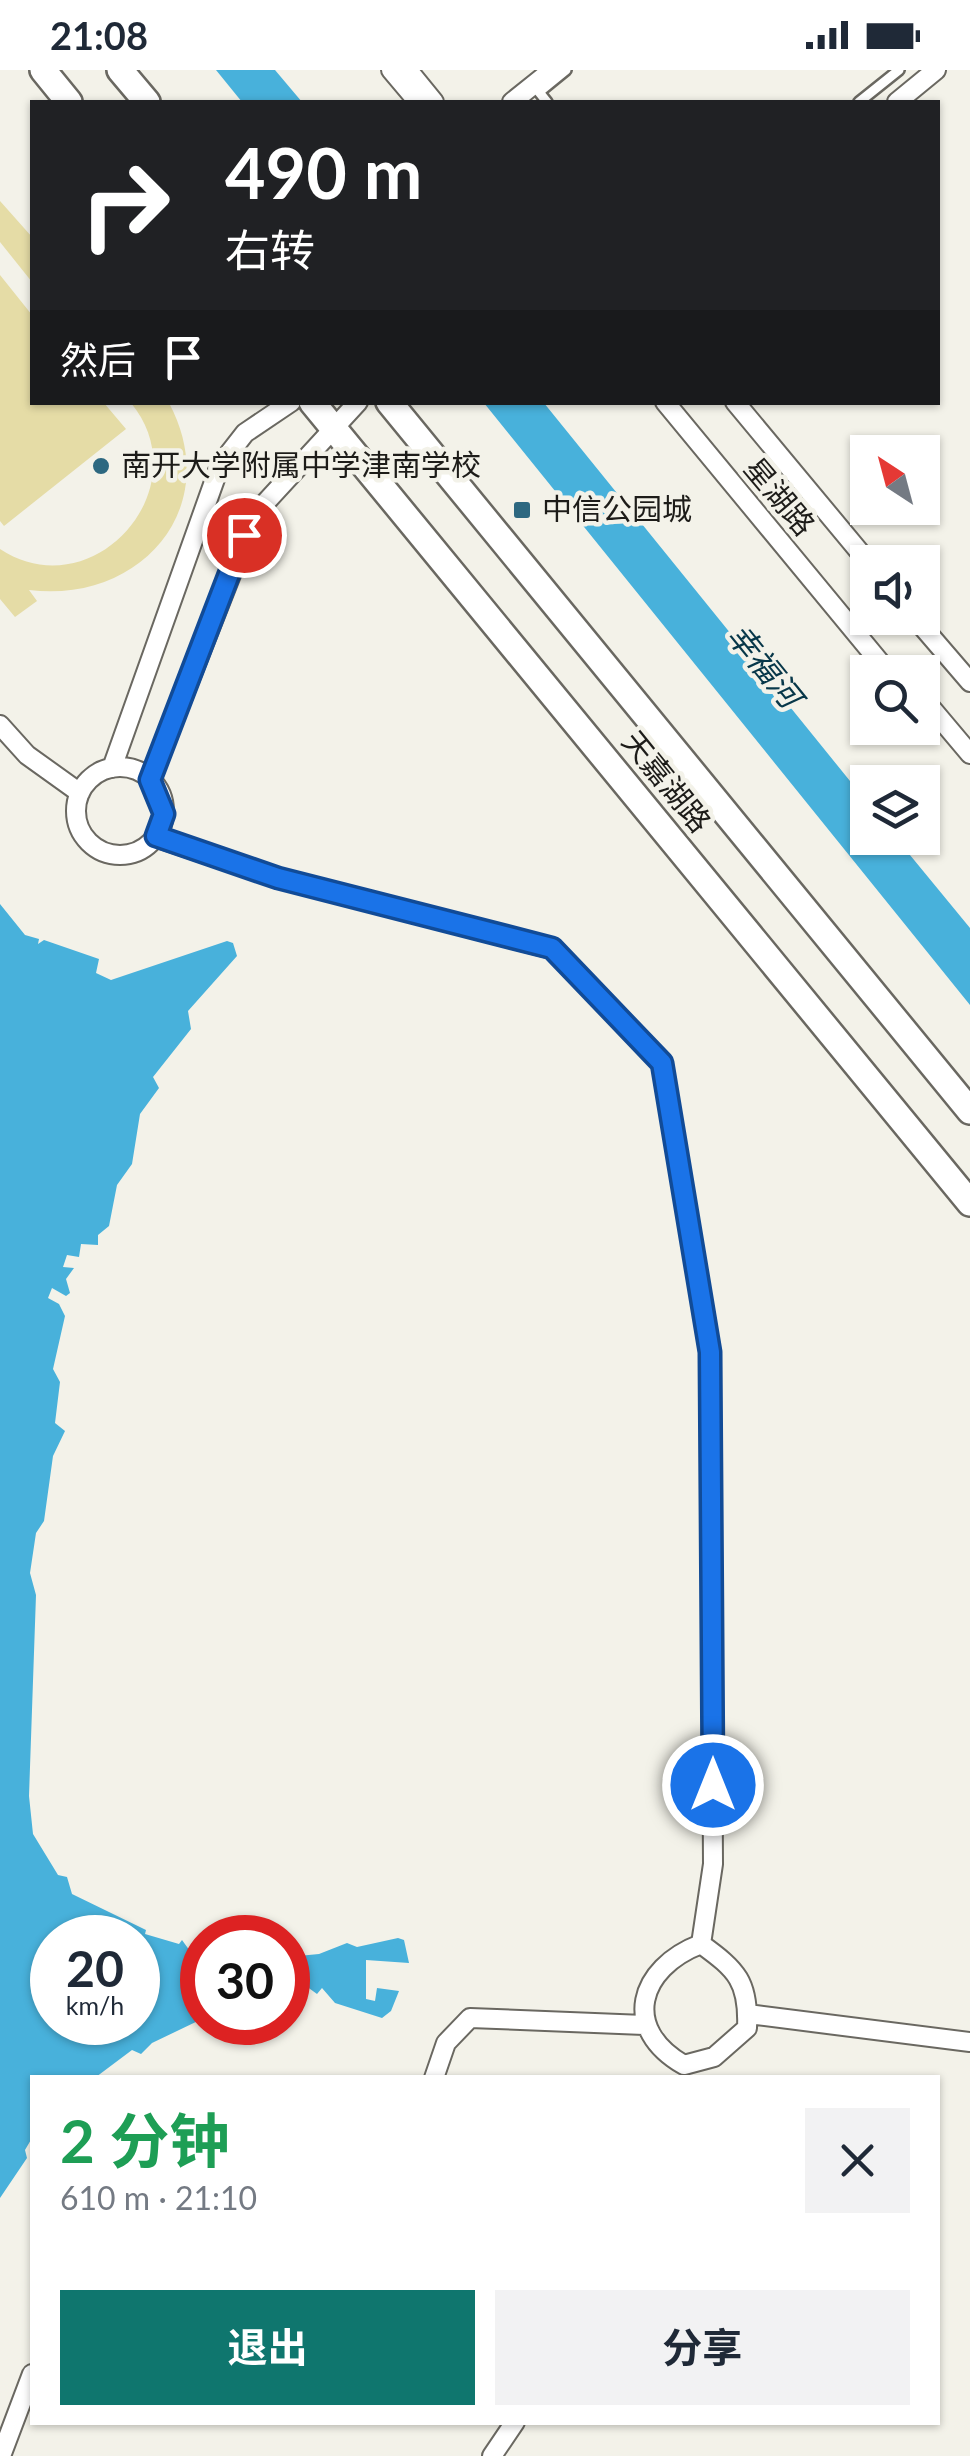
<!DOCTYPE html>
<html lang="zh">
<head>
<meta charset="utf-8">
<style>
	:root { --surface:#fff; --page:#f2f2f3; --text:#1f2937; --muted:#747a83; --accent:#0f766e }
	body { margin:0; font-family:Lato,"Noto Sans SC",sans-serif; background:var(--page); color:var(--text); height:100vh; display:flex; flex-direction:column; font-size:38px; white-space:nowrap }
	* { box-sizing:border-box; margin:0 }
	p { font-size:32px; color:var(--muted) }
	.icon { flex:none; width:55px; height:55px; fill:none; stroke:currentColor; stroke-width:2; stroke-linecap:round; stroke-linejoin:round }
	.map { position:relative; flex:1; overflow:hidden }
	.side { position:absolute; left:30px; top:2005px; width:910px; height:350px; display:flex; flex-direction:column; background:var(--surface); border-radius:0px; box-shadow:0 2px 8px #0004 }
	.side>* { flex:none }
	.banner { position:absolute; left:30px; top:30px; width:910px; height:305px; border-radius:0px; box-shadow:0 2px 8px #0004; background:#202124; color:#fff; overflow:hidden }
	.needle { width:65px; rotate:324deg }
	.fabs { position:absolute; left:850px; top:365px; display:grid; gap:20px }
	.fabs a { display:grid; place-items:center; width:90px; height:90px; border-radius:0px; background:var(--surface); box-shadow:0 2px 8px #0004; font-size:50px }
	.speed { position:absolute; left:30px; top:1845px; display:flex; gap:20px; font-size:50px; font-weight:700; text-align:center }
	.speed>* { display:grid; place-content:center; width:130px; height:130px; border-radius:50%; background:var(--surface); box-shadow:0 2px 8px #0004; line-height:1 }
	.speed small { font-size:25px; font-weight:400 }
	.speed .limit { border:15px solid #d22; background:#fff; color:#111 }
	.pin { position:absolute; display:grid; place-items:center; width:85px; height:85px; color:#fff; margin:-42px; border:5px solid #fff; border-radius:50%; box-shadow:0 2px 10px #0007 }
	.me { position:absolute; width:110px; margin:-55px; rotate:0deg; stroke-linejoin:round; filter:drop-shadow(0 0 8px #0008) }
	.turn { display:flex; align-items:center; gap:35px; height:210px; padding:0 30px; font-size:45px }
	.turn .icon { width:130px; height:130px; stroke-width:2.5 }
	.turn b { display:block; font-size:70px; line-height:85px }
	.then { display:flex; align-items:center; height:95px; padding:0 30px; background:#0003; gap:20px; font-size:38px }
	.round { display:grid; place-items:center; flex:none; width:105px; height:105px; border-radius:0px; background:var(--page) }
	.overview { display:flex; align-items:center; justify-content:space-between; height:170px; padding:0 30px }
	h1 { font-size:60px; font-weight:700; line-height:75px; color:#1e9e55 }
	.primary-button { display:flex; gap:20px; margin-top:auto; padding:20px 30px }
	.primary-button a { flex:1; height:115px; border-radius:0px; background:var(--accent); color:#fff; font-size:40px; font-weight:700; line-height:115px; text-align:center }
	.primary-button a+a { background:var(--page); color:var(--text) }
	.status { display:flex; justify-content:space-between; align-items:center; height:70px; padding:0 50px; background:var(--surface); direction:ltr }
	.status svg { height:28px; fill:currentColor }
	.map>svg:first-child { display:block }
</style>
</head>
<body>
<div class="status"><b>21:08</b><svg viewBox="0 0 49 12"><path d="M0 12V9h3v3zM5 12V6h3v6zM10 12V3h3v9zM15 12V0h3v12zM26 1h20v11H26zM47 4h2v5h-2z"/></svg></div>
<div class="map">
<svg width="970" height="2386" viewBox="0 0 970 2386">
	<rect width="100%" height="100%" fill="#f3f2e9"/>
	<path fill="#e5dca6" d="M0,131L32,167V212L0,172Z
		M0,205L32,245V332L104,333L126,359L4,456L0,451Z
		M131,333H169C225,438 140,534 29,520L37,531L15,547L0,529V479C93,540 201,418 131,333Z"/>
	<path fill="#48b1db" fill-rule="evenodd" d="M216,0H275L302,32H242Z
		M484,333H544L867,732L868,768H896L970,858V935Z
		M0,834L25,865L39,869L38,874L44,870L99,889L96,903L111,910L227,871L233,873L237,886L188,941L191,959L153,1007L159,1018L140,1044L132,1094L117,1115L109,1156L98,1165V1175L81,1174L79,1187L67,1185L63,1197L74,1198L66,1209L70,1223L66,1226L52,1218L48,1228L59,1234L65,1246L53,1299L60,1312L55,1353L65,1361L53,1386L44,1451L36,1463L30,1503L36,1525L29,1726L33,1764L58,1805L67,1807L72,1824L146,1860L145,1864L179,1874L182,1870L195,1888H202V1949L152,1973L141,1984L132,1980L96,2007L32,2008V2068L25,2080L27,2088L0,2128ZM52,1868H138V1952H52Z
		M398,1868L404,1870L409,1893L366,1890V1929L375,1931L377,1918L399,1921L391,1941L382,1948L335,1933L322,1918L317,1924L306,1916L300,1926L288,1925V1887L319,1884L347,1873L357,1877Z"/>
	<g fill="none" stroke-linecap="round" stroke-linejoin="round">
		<g stroke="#6a6861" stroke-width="14">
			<path id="lane" d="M547,32L539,22L566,0
				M859,32L899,0"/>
		</g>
		<g stroke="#6a6861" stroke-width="22">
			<path id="street" d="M391,0L418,32
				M408,0L434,32
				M512,32L552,0
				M897,32L936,0
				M665,332L888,602
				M735,332L868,492
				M915,548L970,612
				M922,627L970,684
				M0,655L27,685L80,723
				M76 741a44 44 0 1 1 88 0a44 44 0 1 1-88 0Z
				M112,698L220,395L245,363L291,332
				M150,710L255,444L358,332
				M155,767L278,808L552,879L662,993L710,1282L713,1794L701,1874
				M701,1874C737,1900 749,1912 747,1958L714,1987L684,1995C621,1959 638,1898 701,1874Z
				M748,1944L970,1972
				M434,2008L446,1973L470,1948L644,1955
				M1,2386L32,2304
				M492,2386L515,2352"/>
		</g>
		<g stroke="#6a6861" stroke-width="30">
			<path id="secondary" d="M43,0L69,32
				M120,0L147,32
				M312,332L970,1133
				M389,332L970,1041"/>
		</g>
		<use href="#lane" stroke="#fff" stroke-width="9"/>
		<use href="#street" stroke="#fff" stroke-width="18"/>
		<use href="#secondary" stroke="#fff" stroke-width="25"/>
	</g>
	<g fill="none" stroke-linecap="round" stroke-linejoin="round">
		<g stroke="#114b97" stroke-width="25">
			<path id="route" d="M244,465L150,710L164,744L156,766L278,808L552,878L662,993L710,1282L713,1715"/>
		</g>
		<use href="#route" stroke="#1a73e8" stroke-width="18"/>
	</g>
	<g fill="#2d6880" stroke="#f3f2e9" stroke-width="4">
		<circle cx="101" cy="396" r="10"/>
		<rect x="512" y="430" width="20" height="20" rx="5"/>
	</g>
	<g text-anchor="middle" stroke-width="9" stroke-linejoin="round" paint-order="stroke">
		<g font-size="30" fill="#1d1c19" stroke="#f3f2e9" text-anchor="start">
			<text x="121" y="406">南开大学附属中学津南学校</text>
			<text x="542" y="450">中信公园城</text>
		</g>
		<g font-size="30" fill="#1d1c19" stroke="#f3f2e9">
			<text transform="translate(779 427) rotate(50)" y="10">星湖路</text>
			<text transform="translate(666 712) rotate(51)" y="10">天嘉湖路</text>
		</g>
		<g font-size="32" font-style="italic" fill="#073749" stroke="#f3f2e9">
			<text transform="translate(764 596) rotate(51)" y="11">幸福河</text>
		</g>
	</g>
</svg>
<div class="fabs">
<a><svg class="needle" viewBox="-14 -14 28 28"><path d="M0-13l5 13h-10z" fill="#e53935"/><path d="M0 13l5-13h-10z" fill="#747a83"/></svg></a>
<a><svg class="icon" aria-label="sound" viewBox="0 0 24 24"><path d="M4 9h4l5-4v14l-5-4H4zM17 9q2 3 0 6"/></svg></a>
<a><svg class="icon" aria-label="search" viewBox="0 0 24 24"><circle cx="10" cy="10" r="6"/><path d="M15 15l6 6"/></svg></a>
<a><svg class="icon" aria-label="layers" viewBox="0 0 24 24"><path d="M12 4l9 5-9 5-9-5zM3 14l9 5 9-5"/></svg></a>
</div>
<div class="speed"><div>20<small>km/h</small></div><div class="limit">30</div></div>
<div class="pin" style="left:244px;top:465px;background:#d93025"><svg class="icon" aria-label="arrive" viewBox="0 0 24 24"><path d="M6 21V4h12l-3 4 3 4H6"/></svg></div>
<svg class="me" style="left:713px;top:1715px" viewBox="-20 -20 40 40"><circle r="17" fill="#1a73e8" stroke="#fff" stroke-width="3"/><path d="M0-11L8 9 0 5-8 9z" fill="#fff"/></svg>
<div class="banner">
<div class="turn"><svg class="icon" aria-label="right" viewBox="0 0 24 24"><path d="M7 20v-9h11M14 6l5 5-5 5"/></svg><div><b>490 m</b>右转</div></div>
<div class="then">然后<svg class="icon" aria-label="arrive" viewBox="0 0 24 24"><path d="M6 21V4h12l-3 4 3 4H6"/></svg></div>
</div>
<section class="side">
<div class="overview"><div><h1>2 分钟</h1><p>610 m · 21:10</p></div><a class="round"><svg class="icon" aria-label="close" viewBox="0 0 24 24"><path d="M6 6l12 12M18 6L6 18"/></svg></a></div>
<div class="primary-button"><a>退出</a><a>分享</a></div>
</section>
</div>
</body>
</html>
